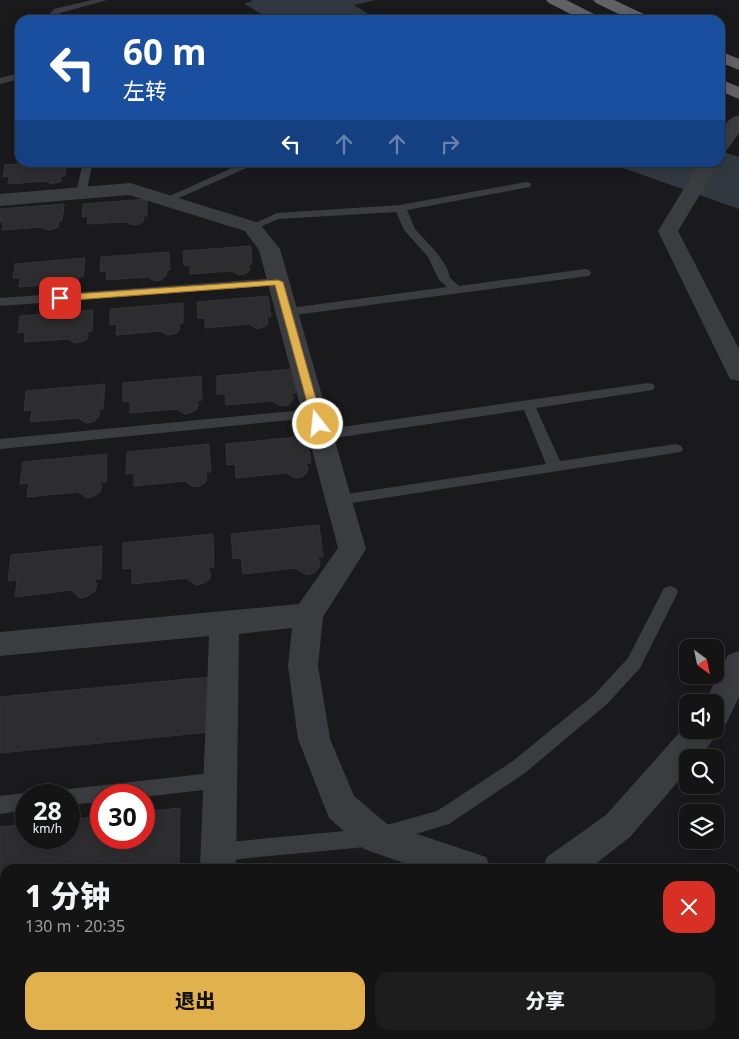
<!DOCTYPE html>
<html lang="zh">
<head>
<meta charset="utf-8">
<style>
	:root { --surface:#141415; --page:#1d1d1e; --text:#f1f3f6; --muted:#9d9ea0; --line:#333334; --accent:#e0b14d }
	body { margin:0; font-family:"Noto Sans","Noto Sans SC",sans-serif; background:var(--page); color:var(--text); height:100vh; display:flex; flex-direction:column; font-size:19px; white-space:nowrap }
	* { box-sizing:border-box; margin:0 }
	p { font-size:16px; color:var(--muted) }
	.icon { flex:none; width:28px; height:28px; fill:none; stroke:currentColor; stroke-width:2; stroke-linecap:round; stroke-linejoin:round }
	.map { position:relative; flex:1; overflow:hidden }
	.details { position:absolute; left:0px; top:864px; width:740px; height:176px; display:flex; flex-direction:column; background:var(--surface); border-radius:15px 15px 0 0; box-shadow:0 2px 12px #0003,0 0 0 1px var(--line) }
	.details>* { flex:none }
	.hud { position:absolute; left:15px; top:15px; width:710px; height:152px; border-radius:15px; box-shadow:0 2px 12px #0003,0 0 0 1px var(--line); background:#1a4fa0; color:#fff; overflow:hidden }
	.needle { width:32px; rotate:147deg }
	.controls { position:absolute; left:679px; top:639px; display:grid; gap:10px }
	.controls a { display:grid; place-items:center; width:45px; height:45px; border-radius:10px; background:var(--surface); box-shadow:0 2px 12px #0003,0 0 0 1px var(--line); font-size:25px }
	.speed { position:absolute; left:15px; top:784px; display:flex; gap:10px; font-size:25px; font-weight:700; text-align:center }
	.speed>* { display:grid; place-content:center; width:65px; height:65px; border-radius:50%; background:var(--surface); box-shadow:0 2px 12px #0003,0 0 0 1px var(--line); line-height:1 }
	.speed small { font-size:12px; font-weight:400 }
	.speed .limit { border:8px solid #d22; background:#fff; color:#111 }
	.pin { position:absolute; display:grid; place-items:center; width:42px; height:42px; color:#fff; margin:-21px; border-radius:10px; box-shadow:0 2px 8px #0006 }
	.me { position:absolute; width:55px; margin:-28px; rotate:344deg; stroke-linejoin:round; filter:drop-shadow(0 0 4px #0008) }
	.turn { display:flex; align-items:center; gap:18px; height:105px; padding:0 25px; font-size:22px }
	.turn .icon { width:65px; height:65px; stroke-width:2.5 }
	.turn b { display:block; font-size:35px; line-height:42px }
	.lanes { display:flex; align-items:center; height:48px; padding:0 25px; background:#0003; justify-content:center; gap:25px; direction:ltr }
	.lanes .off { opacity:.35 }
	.round { display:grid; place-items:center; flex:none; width:52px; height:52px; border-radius:15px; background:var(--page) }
	.summary { display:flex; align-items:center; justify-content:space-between; height:85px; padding:0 25px }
	h1 { font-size:30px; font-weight:800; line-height:38px }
	.cta { display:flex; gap:10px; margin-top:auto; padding:10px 25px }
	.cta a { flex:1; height:58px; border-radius:15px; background:var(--accent); color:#111; font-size:20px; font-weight:800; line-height:58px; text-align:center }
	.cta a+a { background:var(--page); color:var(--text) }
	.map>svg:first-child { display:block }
</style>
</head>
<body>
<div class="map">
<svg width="739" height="1039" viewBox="0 0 739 1039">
	<rect width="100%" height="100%" fill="#1a1a1c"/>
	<path fill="#31383f" d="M252,0H376L354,5L378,20H272L244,4L252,1Z
		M720,151L739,157V209L609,163L720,162Z"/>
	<path fill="#2d2d30" stroke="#343437" d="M37,162H67L65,176H61V181L51,184L45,181L8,184L9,176L3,177L5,165Z
		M147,199V216H142L144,218L143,222L139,224L133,225L126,222L87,224L88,216L82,217L83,204Z
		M64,204L62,221H58L59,224L58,227L53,229L48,230L41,227L2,230L3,222H0V209Z
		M251,246L252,264L248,265L250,268L249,271L245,274L239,275L232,271L190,274V265L184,266L183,251Z
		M169,252L170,270L165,271L167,273L165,277L161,280L155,281L148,277L106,280L107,271L100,272L101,257Z
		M85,258L83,277L78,278V284L73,287L67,288L61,284L19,287L20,278H13L15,264Z
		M268,296L271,317H266L268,320L267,325L263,327L257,329L249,324L205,328V318H198L197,302Z
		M183,303V323L178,324L180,327L179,331L174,334L168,335L160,331L116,335L117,324L110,325V309Z
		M93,310L92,331L86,332L88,335L87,339L82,342L75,343L68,339L24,342L25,332L18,333L20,316Z
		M293,369L296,393H290L293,396L292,401L288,405L281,406L272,401L226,405L225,394H217V376Z
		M201,376L202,400L196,401L198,404L197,409L192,412L185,414L177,409L130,413V401L123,402V383Z
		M105,384L103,409L98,410L100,413L98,418L93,422L86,423L78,418L30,422L32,410L24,411L26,391Z
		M307,436L311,463L305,464L308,467L307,473L302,477L295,478L286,473L236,478L235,464L227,465L226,444Z
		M209,444L211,472H205L207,476L206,482L200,486L193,487L185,481L134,486V473L126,474L127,452Z
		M107,454L106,482H99L102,486L100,492L94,496L87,498L78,492L27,497L29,483L20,484L23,462Z
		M319,525L323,557H317L320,562L319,568L314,573L306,575L296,568L243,574L241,558L233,559L231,534Z
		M213,534L214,567H208L210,572V579L204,583L196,585L186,578L132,584V568L123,569V543Z
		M102,546L101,579H94L97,584L95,591L88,596L80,598L71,590L15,597L17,580L8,581L11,555Z
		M209,677L210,732L0,753V697Z
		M180,808L179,869H5V894H0V827L26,824V838H69V820L101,816V838H144V812Z"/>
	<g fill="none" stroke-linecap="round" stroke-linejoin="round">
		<path fill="#3b3c40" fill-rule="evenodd" d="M92,0H107L60,13L56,17L57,20H49L47,17L54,9Z
			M20,73V79L0,84V78Z
			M83,162H93L86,193L81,196L76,193Z
			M245,162H260L170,202H162L161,200Z
			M526,182L530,183L531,185L530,187L407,210L415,229L437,253L447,268L450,278L459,286L585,269L589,270L591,273L589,276L287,316L283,315L281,312L283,309L447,287L439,280L428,257L404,230L396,212L279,219L252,230L246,227L277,213L400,205Z
			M278,278L284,282L282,285L0,306V298Z
			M648,383L653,384L655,387L653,390L536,408L560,461L676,444L681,446L683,449L681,452L339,505L334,504L332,500L334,496L546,464L524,410L321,440L316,438L314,435L316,432L321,430Z
			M315,409L320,411L322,414L320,417L0,449V439Z
			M670,586L676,588L678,592L640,668L607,704L525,773L449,824L376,846L218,861L211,858L208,852L211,846L218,843L376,828L437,811L513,761L595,694L628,658L664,588Z
			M220,772L226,774L229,780L226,786L220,788L144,797V795H101V802L69,805V795H61L62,791L69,789Z
			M26,793L30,795H26V810L0,814V796Z"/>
		<path fill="#3b3c40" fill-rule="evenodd" d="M739,115V133L727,150L720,152C720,137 722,119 739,115Z
			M699,162H718L702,190L695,192L688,190L685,186Z
			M130,183L259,223L280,249L366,549L323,617L318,666L330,739L354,796L387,824L486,857L491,869H421L364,849L329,818L298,739L288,666L292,628L239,634L236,869H200L209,636L0,656V632L299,604L338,548L259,250L245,231L129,195L0,206V194Z"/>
		<path fill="#3b3c40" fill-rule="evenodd" d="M695,180L702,182L705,186L678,231L739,349V381L730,379L727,373L658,231L688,182Z
			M739,651V697L726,724L717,727L718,730L713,740L699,758H688V770L630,837L589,869H542L547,857L606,815L688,723V730H715V702H705L728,655Z
			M30,1035H87L85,1039H28Z"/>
		<path fill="#606268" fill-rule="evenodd" d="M546,0H566L600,17L602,20H582L549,3Z
			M593,0H614L650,17L652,20H631L596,3Z
			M720,51L739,59V70L720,62Z
			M720,79L739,87V99L720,91Z"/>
	</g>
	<path fill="#e0b14d" stroke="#927332" d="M278,280L283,282L323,424L318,428L313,424L275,285L60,301L55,298L60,295Z"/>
</svg>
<div class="controls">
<a><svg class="needle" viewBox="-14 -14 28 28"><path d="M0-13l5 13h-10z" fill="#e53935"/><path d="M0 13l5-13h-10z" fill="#9d9ea0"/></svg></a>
<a><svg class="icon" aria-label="sound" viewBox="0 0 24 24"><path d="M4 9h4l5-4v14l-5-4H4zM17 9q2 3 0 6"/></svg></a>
<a><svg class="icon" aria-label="search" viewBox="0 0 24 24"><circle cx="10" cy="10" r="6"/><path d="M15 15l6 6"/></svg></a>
<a><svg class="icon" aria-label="layers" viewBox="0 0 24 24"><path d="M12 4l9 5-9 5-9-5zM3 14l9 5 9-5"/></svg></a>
</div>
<div class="speed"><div>28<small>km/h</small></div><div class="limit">30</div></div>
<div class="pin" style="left:60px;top:298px;background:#d93025"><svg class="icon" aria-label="arrive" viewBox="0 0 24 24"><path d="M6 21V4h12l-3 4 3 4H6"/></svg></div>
<svg class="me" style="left:318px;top:424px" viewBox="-20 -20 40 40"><circle r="17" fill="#e0b14d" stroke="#fff" stroke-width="3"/><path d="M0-11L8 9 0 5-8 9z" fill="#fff"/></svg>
<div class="hud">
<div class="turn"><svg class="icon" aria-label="left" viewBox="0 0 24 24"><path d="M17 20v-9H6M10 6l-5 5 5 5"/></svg><div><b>60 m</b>左转</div></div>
<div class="lanes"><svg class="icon" aria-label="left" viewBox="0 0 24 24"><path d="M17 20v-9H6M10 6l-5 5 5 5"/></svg><svg class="icon off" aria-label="ahead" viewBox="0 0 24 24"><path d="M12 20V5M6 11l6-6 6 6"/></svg><svg class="icon off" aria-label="ahead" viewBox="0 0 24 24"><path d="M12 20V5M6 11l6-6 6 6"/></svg><svg class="icon off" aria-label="right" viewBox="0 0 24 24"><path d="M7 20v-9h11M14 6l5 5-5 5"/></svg></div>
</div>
<section class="details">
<div class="summary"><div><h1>1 分钟</h1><p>130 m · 20:35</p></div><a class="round" style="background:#d93025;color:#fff"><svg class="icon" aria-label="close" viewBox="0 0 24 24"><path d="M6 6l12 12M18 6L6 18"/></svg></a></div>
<div class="cta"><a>退出</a><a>分享</a></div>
</section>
</div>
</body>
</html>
